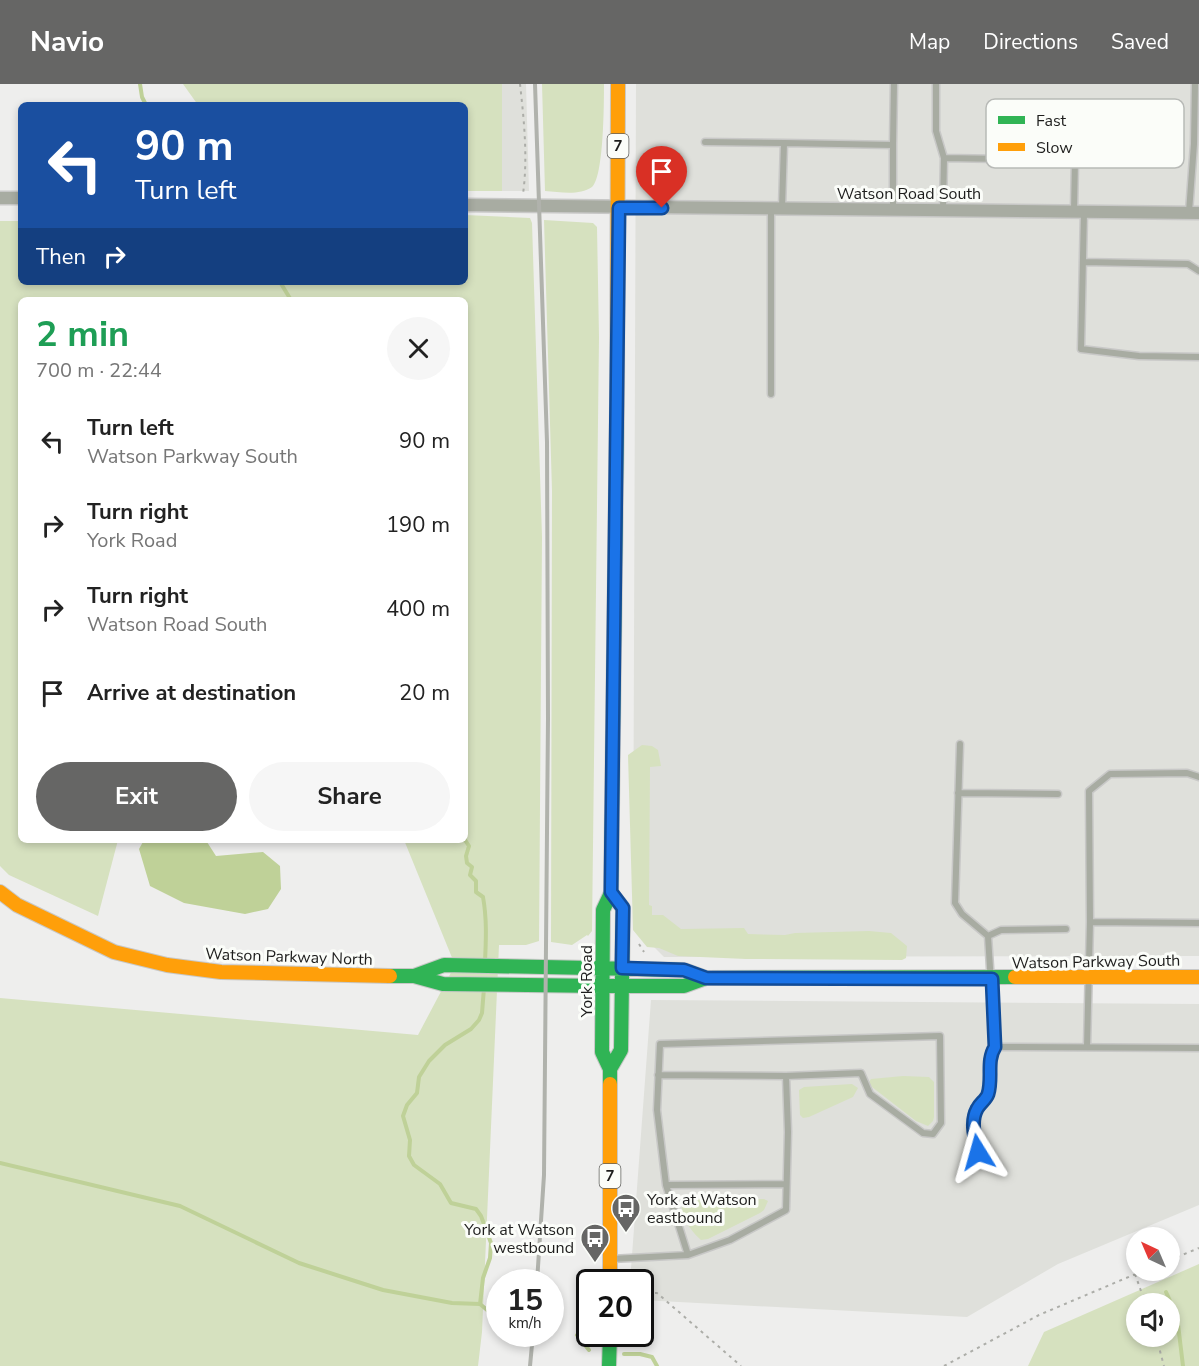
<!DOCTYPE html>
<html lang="en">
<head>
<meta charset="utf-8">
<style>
	:root { --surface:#fff; --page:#f6f6f6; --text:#222; --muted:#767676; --accent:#666665 }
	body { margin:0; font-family:"Nunito Sans",sans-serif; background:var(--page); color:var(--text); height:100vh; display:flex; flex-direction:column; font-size:22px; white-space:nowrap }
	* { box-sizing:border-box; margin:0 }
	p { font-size:20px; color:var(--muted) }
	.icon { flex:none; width:33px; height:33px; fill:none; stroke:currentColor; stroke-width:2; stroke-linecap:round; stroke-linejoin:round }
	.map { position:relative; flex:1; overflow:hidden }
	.panel { position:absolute; left:18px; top:213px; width:450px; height:546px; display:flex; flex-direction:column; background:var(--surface); border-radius:9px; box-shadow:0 3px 9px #0003 }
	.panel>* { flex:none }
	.hud { position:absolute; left:18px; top:18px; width:450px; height:183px; border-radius:9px; box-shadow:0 3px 9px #0003; background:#1a4fa0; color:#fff; overflow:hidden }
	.needle { width:39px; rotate:316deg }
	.fabs { position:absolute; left:1126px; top:1143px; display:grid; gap:12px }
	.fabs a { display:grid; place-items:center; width:54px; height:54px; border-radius:50%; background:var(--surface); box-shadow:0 3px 9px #0003; font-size:30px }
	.speed { position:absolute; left:486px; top:1185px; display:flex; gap:12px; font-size:30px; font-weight:700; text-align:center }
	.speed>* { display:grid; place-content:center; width:78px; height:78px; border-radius:50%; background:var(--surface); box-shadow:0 3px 9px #0003; line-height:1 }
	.speed small { font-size:15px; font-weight:400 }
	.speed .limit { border:3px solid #111; border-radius:9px; background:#fff; color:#111 }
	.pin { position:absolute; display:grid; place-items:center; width:51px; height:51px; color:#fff; margin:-62px -26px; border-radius:50% 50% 50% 0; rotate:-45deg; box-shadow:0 0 6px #0007 }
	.pin .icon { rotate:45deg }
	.me { position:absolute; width:66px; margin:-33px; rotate:352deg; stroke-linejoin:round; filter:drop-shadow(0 0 4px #0008) }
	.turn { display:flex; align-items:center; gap:21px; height:126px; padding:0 18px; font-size:27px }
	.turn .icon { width:78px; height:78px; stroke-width:2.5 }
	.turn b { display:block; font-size:42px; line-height:51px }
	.then { display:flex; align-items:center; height:57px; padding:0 18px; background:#0003; gap:12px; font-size:22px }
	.round { display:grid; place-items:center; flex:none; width:63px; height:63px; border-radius:32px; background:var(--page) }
	.overview { display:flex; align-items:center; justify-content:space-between; height:102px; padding:0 18px }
	h1 { font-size:36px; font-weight:700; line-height:45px; color:#1e9e55 }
	.cta { display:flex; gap:12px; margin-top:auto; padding:12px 18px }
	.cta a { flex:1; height:69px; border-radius:36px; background:var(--accent); color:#fff; font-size:24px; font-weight:700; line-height:69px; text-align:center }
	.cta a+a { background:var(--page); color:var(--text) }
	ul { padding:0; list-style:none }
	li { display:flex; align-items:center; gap:18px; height:84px; padding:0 18px }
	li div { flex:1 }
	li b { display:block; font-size:22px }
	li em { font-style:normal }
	header { display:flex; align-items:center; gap:36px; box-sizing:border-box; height:84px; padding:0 30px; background:var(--accent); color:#fff }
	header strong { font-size:28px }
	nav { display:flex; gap:33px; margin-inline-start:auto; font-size:21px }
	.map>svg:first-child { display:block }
</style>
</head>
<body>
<header>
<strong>Navio</strong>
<nav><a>Map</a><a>Directions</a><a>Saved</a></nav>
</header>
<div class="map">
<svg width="1199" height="1282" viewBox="0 0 1199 1282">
	<rect width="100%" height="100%" fill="#eeeeed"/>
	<path fill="#dfe0db" d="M502,0H526L529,107H502Z
		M636,0H1199V872L664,873L633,842Z
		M651,916L1199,920V1121L1058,1180L967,1233L641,1216L640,1198H630Z"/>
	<path fill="#d6e1bf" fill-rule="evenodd" d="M183,0H502V107H465V21H198Z
		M542,0H604C604,18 604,93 592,103C579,112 560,108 545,107Z
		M465,131L530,134L532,139L542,453L539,857L526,861H499L482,1248L478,1282H0V914L418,951L455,881L404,756H465V216H21V756H118L98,832L9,791L0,782V137H21V198H465Z
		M544,136L593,139L597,143L599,253L592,847L588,852L587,851L572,861L551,858L552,407Z
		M642,661L652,662L658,666L661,682L650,683L649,821L652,822V831H663L681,845L744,844L748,850L785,851L795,849L869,847L891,849L907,862L906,874L902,876L746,875L678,872L659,864L647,863L633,846L628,671Z
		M903,992L929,993L934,998V1033L933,1037L928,1042L916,1037L872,1003L869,998L871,995Z
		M852,1000L858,1004L853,1013L809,1033L803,1034L800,1031L799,1006L804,1003Z
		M685,1115H764L768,1117L764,1126L760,1129L708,1155L701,1156C691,1147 675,1127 685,1115Z
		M1199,1180V1282H1028L1044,1248ZM1137,1220H1170V1252H1137Z"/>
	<path fill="#bfd198" d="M144,756H208L207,758L216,772L263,768L280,782L281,805L268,825L245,830L184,819L150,802L139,765Z"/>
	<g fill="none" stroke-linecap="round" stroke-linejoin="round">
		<path stroke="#bfd198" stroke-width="4" d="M140,0L142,13L146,21
			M280,198L291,216
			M465,756L469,762L466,772L467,779L472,783L470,791L476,797V808L483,813C487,835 486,856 485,878
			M484,904L482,929L479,936L471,945L445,961L429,977L419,993L417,1009L407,1021L403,1032L410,1056L409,1072L414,1081L440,1100L451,1119L476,1125L481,1132L491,1159L490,1174L483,1194L480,1220L493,1231
			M0,1079L180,1122L299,1179L383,1206L452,1219L480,1220
			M1166,1208L1177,1232L1183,1282
			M577,1251L589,1266
			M624,1270H640L652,1273L657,1282"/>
		<g stroke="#c8c8c7" stroke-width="9">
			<path id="lane" d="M936,0V47L944,74L943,125
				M705,58L784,59L782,124
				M784,59L893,61V125
				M893,61L894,0
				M944,74L1075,76L1074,127
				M771,125V310
				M1084,128L1081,265L1139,272L1199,273
				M1189,128L1194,60L1195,0
				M1083,178L1188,180L1199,187
				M960,660L955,819L962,830L988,852L995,963L1199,964
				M958,709L1058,710
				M1090,838L1199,839
				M988,852L1001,846L1066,845
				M995,963C987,977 992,994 988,1009C986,1016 981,1019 977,1025C971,1035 973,1056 978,1067C982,1074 993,1081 999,1086
				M1087,963L1090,838L1089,707L1110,690L1187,689L1199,693
				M658,991L786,992L861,989L870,1010L923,1049L933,1050L941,1039L940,952L660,960L657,1026L666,1101L786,1100
				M666,1101L688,1171
				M611,1175L688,1171L730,1156L786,1126L788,1048L786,992"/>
		</g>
		<g stroke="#c8c8c7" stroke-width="15">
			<path id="street" d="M0,114H21
				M465,121L1199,129"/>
		</g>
		<g stroke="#c8c8c7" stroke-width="16">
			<path id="fast" d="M390,892H414L443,900L602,902H684L706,894L1015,893
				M414,892L444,881L684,886L706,894
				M610,985L621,966L623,824L611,809
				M610,1000V985L602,968L603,826L611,809L617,320
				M609,1282L610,1250"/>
		</g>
		<g stroke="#c8c8c7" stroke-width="16">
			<path id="slow" d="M617,320L618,0
				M0,808L17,821L114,868L167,881L221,888L390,892
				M1015,893H1199
				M610,1000V1198"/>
		</g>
		<path stroke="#acada8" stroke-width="2" stroke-dasharray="3 4.5" stroke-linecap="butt" d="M520,0C524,36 528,74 523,110
			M639,860L644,868
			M1170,1176L1199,1164
			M1135,1190L1141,1207L1149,1220
			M640,1209H657L741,1282
			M1156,1252L1164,1282
			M944,1282L1039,1231L1145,1186"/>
		<use href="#lane" stroke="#a8aca2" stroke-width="6"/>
		<use href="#street" stroke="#a8aca2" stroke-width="12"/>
		<use href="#fast" stroke="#30b455" stroke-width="14"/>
		<use href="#slow" stroke="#ff9f0a" stroke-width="14"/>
		<path stroke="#b0b2ac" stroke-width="4" d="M535,0L547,358L548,634L544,1091L537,1198
			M530,1282L533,1250"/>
	</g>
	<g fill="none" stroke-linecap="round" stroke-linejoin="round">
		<g stroke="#114b97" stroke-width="15">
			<path id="route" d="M662,124H619L611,808L623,824L622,884L684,886L706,894L992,895L995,963C986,977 993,994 988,1010C986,1016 980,1019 977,1025C970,1038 975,1054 978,1068"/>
		</g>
		<use href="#route" stroke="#1a73e8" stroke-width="10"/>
	</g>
	<defs>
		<g id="bus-pin" transform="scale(1.5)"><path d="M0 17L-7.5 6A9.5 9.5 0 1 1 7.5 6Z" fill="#666665" stroke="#fbfdf9"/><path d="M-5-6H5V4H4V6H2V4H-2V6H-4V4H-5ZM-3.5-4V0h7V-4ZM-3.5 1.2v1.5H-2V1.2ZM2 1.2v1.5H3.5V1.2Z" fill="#fff"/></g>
	</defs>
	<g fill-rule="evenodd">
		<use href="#bus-pin" x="626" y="1124"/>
		<use href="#bus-pin" x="595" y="1154"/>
	</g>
	<g text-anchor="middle" stroke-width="6" stroke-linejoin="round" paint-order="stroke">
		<g fill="#fbfdf9" stroke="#60605e" stroke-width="1.5">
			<rect x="607.5" y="50" width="21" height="24" rx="4.5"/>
			<rect x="599.5" y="1080" width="21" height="24" rx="4.5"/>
		</g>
		<g font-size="15" font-weight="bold" fill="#1d1d1c">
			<text x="618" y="67">7</text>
			<text x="610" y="1097">7</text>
		</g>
		<g font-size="16" fill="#1d1d1c" stroke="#fbfdf9">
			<text x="909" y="115">Watson Road South</text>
			<text transform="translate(289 872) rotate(2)" y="6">Watson Parkway North</text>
			<text transform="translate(1096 877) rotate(-1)" y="6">Watson Parkway South</text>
			<text transform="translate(586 897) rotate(-90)" y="6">York Road</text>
		</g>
		<g font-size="16" fill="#1d1d1c" stroke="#fbfdf9" text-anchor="start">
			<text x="647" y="1121">York at Watson<tspan x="647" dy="18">eastbound</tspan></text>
			<text x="574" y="1151" text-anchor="end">York at Watson<tspan x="574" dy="18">westbound</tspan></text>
		</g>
	</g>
	<rect x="986" y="15" width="198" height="69" rx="9" fill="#fbfdf9" stroke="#b8bab7" stroke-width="1.5"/>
	<rect x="998" y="32" width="27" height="8" fill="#30b455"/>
	<rect x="998" y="59" width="27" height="8" fill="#ff9f0a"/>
	<g font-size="16" fill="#1d1d1c">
		<text x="1036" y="42">Fast</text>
		<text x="1036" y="69">Slow</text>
	</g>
</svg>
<div class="fabs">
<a><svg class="needle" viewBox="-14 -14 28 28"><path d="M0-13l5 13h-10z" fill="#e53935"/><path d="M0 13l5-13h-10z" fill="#767676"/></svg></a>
<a><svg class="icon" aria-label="sound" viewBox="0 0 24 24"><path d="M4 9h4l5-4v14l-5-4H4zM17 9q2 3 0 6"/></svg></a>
</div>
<div class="speed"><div>15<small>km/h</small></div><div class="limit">20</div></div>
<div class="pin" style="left:662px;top:124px;background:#d93025"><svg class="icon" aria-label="arrive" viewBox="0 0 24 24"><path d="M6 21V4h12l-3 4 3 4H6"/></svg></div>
<svg class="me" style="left:978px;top:1068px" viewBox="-20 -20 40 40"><path d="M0-17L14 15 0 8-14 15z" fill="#1a73e8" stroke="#fff" stroke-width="4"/></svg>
<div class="hud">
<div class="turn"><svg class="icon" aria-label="left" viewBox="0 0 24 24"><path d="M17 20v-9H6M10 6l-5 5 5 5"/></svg><div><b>90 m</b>Turn left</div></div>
<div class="then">Then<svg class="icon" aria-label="right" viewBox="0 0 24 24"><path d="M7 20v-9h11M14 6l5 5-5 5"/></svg></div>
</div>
<section class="panel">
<div class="overview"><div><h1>2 min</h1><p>700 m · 22:44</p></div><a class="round"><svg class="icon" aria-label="close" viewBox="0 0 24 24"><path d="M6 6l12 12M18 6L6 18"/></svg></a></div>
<ul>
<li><svg class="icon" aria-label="left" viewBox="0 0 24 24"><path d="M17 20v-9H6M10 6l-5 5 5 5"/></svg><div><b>Turn left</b><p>Watson Parkway South</p></div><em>90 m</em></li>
<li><svg class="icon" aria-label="right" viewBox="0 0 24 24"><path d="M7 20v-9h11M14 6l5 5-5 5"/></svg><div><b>Turn right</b><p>York Road</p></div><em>190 m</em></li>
<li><svg class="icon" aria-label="right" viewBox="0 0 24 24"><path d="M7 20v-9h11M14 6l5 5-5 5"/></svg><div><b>Turn right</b><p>Watson Road South</p></div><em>400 m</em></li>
<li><svg class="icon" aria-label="arrive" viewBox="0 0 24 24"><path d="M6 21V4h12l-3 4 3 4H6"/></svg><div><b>Arrive at destination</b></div><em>20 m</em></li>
</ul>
<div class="cta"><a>Exit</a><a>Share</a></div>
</section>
</div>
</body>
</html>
